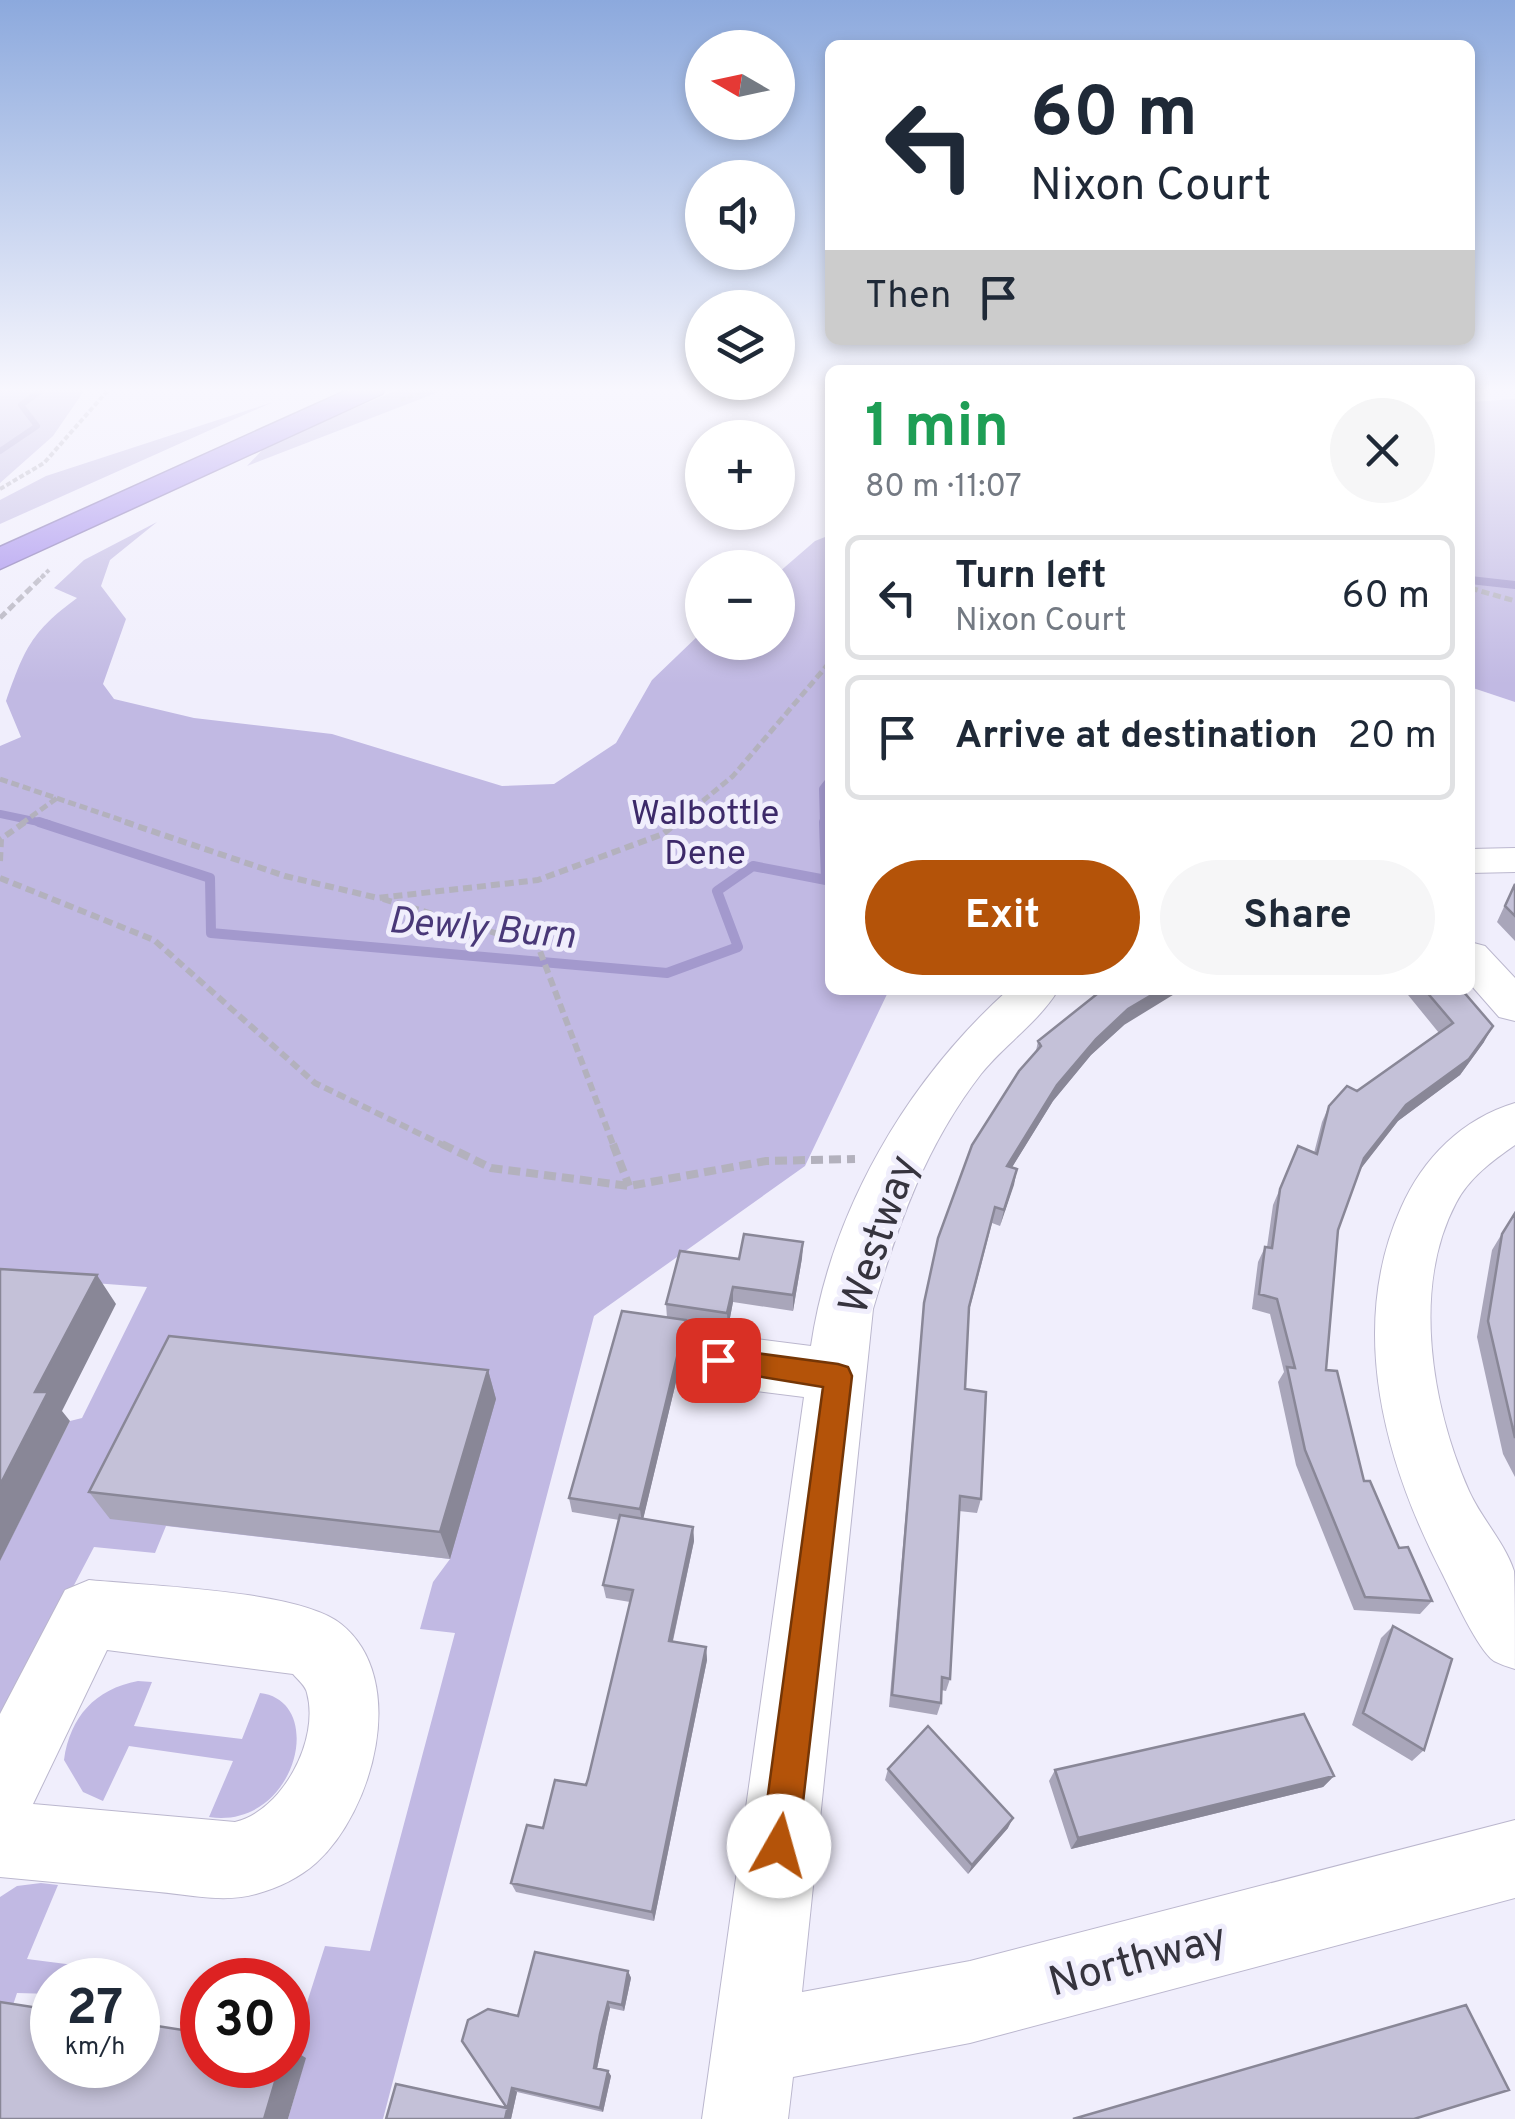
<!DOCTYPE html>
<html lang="en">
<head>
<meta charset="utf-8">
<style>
	:root { --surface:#fff; --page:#f6f6f7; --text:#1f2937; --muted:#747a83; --line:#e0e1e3; --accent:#b45309 }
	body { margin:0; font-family:Overpass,sans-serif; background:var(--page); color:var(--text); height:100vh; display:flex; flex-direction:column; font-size:38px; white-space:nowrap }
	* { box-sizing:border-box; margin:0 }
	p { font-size:32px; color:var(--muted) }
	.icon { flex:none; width:55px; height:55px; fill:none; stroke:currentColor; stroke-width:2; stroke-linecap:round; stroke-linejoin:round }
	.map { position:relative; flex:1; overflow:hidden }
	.drawer { position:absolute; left:825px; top:365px; width:650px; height:630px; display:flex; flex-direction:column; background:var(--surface); border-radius:15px; box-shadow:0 5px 15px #0003 }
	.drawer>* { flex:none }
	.banner { position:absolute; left:825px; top:40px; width:650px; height:305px; border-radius:15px; box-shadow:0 5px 15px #0003; background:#fff; color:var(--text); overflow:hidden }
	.needle { width:65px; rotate:279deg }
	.tools { position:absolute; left:685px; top:30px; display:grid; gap:20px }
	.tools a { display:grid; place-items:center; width:110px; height:110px; border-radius:50%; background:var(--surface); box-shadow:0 5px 15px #0003; font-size:50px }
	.speed { position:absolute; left:30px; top:1958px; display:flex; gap:20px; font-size:50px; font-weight:700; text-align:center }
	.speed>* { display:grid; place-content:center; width:130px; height:130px; border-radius:50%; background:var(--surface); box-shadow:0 5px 15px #0003; line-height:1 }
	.speed small { font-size:25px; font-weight:400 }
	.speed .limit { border:15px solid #d22; background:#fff; color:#111 }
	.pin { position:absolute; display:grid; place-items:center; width:85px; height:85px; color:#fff; margin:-42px; border-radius:20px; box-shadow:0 5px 15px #0006 }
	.me { position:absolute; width:110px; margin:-55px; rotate:7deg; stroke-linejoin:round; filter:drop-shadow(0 0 8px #0008) }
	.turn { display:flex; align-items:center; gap:35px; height:210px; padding:0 40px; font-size:45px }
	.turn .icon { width:130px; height:130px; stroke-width:2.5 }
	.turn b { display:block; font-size:70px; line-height:85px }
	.then { display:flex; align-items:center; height:95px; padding:0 40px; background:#0003; gap:20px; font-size:38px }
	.round { display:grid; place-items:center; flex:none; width:105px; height:105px; border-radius:52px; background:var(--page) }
	.head { display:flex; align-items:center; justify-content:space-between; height:170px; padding:0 40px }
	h1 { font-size:60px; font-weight:700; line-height:75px; color:#1e9e55 }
	.primary-button { display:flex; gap:20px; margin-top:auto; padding:20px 40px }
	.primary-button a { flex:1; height:115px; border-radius:60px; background:var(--accent); color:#fff; font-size:40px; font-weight:700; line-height:115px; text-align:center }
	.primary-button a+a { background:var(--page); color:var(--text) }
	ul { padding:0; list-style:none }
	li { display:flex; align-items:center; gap:30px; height:125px; margin:0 20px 15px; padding:0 20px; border:5px solid var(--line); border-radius:15px }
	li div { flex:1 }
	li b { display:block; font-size:38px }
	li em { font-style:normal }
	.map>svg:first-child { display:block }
</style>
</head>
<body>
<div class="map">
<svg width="1515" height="2119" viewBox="0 0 1515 2119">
	<rect width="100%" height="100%" fill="#f0eefc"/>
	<path fill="#c1b9e3" d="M0,388H86L53,436L0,483Z
		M402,388H449L247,466L266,446Z
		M1515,399V702L1470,687V402Z
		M273,402L0,524V500L46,476Z
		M157,522L110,560L101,586L126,619L103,684L114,699L194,718L332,734L502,786L554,784L616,743L652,680L702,632V642H778V573L815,541L830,535V990H889L805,1166L594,1316L383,2119H288L305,2059L290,2056L325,1946L370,1951L455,1633L420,1629L433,1582L450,1559L166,1526L155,1553L94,1547L0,1726V1560L70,1421L82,1418L147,1287L0,1276V746L21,737L6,701C25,648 31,632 77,598L54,588L84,560Z
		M138,1681L152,1682L134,1726L242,1739L260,1693C328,1701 296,1830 209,1817L233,1761L129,1746L103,1801L83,1792L64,1760C70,1717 95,1689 138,1681Z
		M41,1883L58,1885L27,1959L74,1965L69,1980H52V1994L17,1993L0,2044V1897L17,1886Z"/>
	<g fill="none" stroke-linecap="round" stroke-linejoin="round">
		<path stroke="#a399cd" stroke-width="6" d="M0,390L29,388
			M0,451L37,426L21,405L44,388"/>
		<path stroke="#a399cd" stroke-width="8" d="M1470,580L1515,585
			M0,814L48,824
			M824,824L823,789L830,780"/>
		<path stroke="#a399cd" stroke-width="10" d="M39,822L210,878L211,933L667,973L738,947L717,891L753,866L826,880L824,822"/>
		<g stroke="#bbb7ce" stroke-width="2">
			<path id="minor" d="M1515,848V872L1470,873V849Z
				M1470,942L1485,946L1515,978V1021L1499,1017L1470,984Z
				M1008,990H1058C1039,1022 1004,1045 981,1074C926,1145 898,1224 873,1309L802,1992L970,1961L1515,1820V1898L970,2043L793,2077L788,2119H702L804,1397L718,1386L697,1378L689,1360L697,1342L718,1334L811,1346C831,1210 907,1081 1008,990Z
				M1515,1103V1145C1492,1161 1469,1178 1456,1203C1411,1288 1432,1407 1469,1491C1481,1518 1505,1543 1514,1571C1515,1589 1515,1647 1515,1669C1508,1667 1500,1664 1494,1661C1478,1650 1453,1595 1443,1575C1385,1463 1347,1329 1401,1208C1423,1158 1462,1119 1515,1103Z
				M89,1580C147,1586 299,1590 341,1624C410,1679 373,1812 316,1863C299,1878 278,1888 256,1894C225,1903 191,1895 159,1892C106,1887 53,1882 0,1877V1714L65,1590ZM107,1650L293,1674C298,1680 306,1686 307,1693C320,1740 282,1811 235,1822L33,1804Z"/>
		</g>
		<g stroke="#7c6baf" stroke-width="3">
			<path id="highway" d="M352,388H386L382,394L0,569V547Z"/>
		</g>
		<path stroke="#b3b1bd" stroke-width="4" stroke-dasharray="5 2.5" stroke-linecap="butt" d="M401,400L433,388
			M0,489L44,463L110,388
			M41,578L49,570"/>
		<path stroke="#b3b1bd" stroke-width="5" stroke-dasharray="8 4" stroke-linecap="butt" d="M1470,588L1515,601
			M0,618L44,575
			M0,779L133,824
			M21,824L57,798
			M675,824L733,776L830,662"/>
		<path stroke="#b3b1bd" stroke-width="6" stroke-dasharray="9 5" stroke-linecap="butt" d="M125,822L285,876L378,898L538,880L663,834L678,822
			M0,861L1,839L25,822
			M0,878L154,940L315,1083L447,1147
			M383,899L538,946L614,1147"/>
		<path stroke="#b3b1bd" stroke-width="8" stroke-dasharray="12 6" stroke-linecap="butt" d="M442,1144L491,1168L629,1186L766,1161L855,1159
			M613,1144L629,1186"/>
		<use href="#minor" fill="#fff" fill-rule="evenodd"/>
		<use href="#highway" fill="#a189ec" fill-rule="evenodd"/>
	</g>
	<path fill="#a9a6ba" d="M1515,883V941L1497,922Z
		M1404,990H1462L1484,1042L1460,1075L1398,1121L1360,1169L1338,1230L1326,1370L1364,1481L1399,1548L1432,1601L1420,1614L1354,1610L1296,1465L1278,1382L1284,1372L1270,1314L1252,1309L1258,1262L1265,1247H1267L1273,1205L1298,1146L1314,1153L1322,1122L1329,1106L1357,1091L1439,1033Z
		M1124,1025L1091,1055L1053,1101L1012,1167L1017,1169L1000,1226L992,1223L969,1311L965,1389L981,1499L977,1513L959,1511L950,1679L946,1691L941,1690V1703L937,1715L889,1707L924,1303L1036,1051L1038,1041Z
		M1515,1212V1477L1503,1454L1477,1337L1492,1250Z
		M803,1242L802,1258L793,1311L733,1302L728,1328L686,1322L687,1336L643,1519L693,1527L694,1541L673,1641L706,1647L707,1660L654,1921L516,1892L511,1883L543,1828L586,1785L588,1779L630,1602L606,1598L603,1585L619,1520L572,1512L569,1498L667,1318L666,1304L739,1259Z
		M488,1370L496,1399L450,1559L110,1519L89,1492Z
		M1393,1626L1424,1750L1412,1761L1352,1725L1381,1638Z
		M888,1769L1008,1828L968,1874L885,1780Z
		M1055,1770L1334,1776L1323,1787L1071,1849L1049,1781Z
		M628,1971L631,1978L624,2011L610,2008L597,2069L608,2071L611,2076L603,2112L517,2092L511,2119H386L507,2108L518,2016Z"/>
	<path fill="#898797" d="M1160,990H1181L1124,1025L1091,1055L1053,1101L1003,1182L1007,1166L1057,1085L1096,1039L1128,1009Z
		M1493,1026L1484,1042L1460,1075L1398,1121L1356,1175L1364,1158L1406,1105Z
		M1017,1169L1014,1185L1000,1226L1004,1210Z
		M803,1242L802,1258L793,1311V1295Z
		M97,1275L116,1304L62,1411L70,1421L0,1561V1485L35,1392Z
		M733,1287V1302L728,1328L727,1313Z
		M686,1320L687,1336L642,1524L640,1509Z
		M488,1370L496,1399L450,1559L440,1532Z
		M693,1527L694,1541L670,1653L669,1641Z
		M706,1647L707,1660L654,1921L652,1912Z
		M1334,1776L1323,1787L1071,1849L1078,1838Z
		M1013,1818L1008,1828L968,1874L972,1865Z
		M628,1971L631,1978L624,2011L622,2005Z
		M608,2002L610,2008L596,2073L594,2068Z
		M288,2047L306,2058L288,2119H264L280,2065H288Z
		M608,2071L611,2076L603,2112L600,2108Z
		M512,2088L517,2092L511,2119H505Z"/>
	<path fill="#c4c1d8" stroke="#898797" stroke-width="2.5" d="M1515,884V916L1505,906Z
		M1102,990H1160L1128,1009L1096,1039L1057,1085L1007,1166L1017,1169L1004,1210L995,1207L969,1307L965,1389L986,1392L981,1499L960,1496L950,1679L942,1677L941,1703L892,1695L924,1303L938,1238L972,1145L1019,1071L1041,1046L1038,1041Z
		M1425,990H1462L1493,1026L1469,1059L1406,1105L1364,1158L1338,1230L1326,1370L1337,1371L1364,1481H1370L1399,1548L1408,1547L1432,1601L1365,1597L1305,1450L1287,1367L1295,1368L1277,1299L1259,1294L1265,1247L1272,1248L1280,1189L1298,1146L1317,1154L1329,1106L1347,1086L1357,1091L1453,1023Z
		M1515,1213V1438L1488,1321L1502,1234Z
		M744,1234L803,1242L793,1295L733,1287L727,1313L666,1304L680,1251L739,1259Z
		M0,1269L97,1275L35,1392H48L0,1485Z
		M622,1311L686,1320L640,1509L569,1498Z
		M169,1336L488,1370L440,1532L89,1492Z
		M620,1515L693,1527L669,1641L706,1647L652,1912L511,1883L527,1825L543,1828L555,1780L586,1785L588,1779L633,1590L603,1585Z
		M1393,1626L1452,1659L1424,1750L1363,1713Z
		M1304,1714L1334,1776L1078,1838L1055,1770Z
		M928,1726L1013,1818L972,1865L888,1769Z
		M535,1952L628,1971L622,2005L608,2002L600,2034L594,2068L608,2071L600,2108L512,2088L505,2119H386L396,2084L507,2108L462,2041L468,2020L488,2009L518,2016Z
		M0,2002L52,2010V2065H138V2023L202,2033V2065H280L264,2119H0Z
		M1466,2005L1509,2090L1414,2119H1073Z"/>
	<linearGradient id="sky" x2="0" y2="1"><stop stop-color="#8ca9dd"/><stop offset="0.57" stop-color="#f8f7fe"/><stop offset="1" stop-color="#f8f7fe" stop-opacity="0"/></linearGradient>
	<rect width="1515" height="684" fill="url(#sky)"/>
	<path fill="#b45309" stroke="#753606" stroke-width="2.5" d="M718,1348L838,1364L848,1367L852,1376L798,1846L792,1859L779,1865L766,1859L761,1846L823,1387L708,1368L704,1360L708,1351Z"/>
	<g text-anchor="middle" stroke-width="10" stroke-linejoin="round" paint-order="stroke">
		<g font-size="35" fill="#3c2969" stroke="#f0eefc">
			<text x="705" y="824">Walbottle<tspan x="705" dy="40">Dene</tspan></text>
		</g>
		<g font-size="38" font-style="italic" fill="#493878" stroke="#f0eefc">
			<text transform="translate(482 927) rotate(5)" y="13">Dewly Burn</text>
		</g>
		<g font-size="42" fill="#36343e" stroke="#f0eefc">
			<text transform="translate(877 1234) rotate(-71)" y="15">Westway</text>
			<text transform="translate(1137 1958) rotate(-15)" y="15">Northway</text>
		</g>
	</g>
</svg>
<div class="tools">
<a><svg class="needle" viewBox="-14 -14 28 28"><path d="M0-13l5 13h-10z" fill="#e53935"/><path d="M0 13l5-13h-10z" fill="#747a83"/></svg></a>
<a><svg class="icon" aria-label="sound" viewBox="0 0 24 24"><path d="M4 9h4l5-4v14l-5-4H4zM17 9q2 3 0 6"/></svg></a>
<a><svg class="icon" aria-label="layers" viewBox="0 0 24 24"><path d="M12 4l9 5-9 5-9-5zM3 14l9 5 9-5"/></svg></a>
<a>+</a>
<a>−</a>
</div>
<div class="speed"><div>27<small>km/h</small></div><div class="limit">30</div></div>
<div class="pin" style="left:718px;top:1360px;background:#d93025"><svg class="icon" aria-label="arrive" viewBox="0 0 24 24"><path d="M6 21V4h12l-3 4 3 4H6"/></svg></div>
<svg class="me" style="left:779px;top:1846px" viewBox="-20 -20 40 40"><circle r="19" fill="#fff"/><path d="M0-13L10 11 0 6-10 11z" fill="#b45309"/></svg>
<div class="banner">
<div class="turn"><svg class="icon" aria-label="left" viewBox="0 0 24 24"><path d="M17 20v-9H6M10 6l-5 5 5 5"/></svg><div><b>60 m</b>Nixon Court</div></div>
<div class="then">Then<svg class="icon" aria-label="arrive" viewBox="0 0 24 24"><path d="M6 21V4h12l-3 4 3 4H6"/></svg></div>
</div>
<section class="drawer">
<div class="head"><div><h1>1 min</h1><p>80 m · 11:07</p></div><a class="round"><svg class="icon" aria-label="close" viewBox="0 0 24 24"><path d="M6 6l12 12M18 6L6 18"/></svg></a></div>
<ul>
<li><svg class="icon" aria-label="left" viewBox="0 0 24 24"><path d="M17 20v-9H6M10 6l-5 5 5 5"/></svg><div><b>Turn left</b><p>Nixon Court</p></div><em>60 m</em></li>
<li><svg class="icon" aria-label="arrive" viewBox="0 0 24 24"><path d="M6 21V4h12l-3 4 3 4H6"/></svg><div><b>Arrive at destination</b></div><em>20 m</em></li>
</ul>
<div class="primary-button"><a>Exit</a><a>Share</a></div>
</section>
</div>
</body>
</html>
